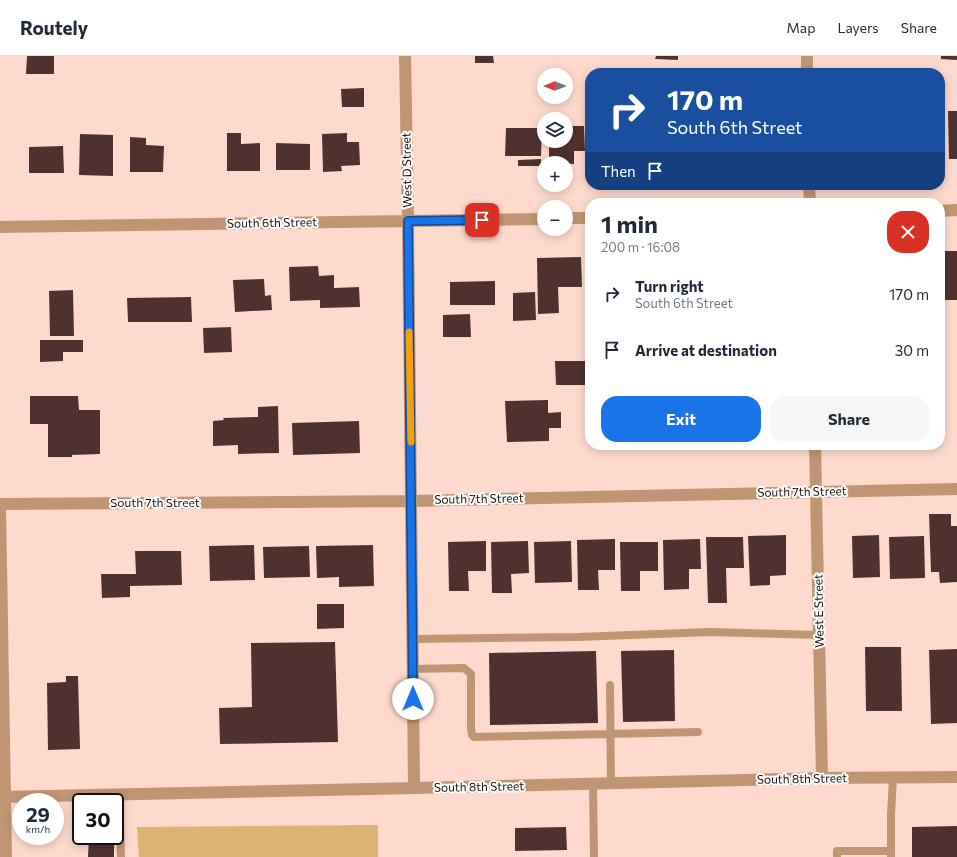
<!DOCTYPE html>
<html lang="en">
<head>
<meta charset="utf-8">
<style>
	:root { --surface:#fff; --page:#f6f6f7; --text:#1f2937; --muted:#747a83; --line:#e0e1e3; --accent:#1a73e8 }
	body { margin:0; font-family:Commissioner,sans-serif; background:var(--page); color:var(--text); height:100vh; display:flex; flex-direction:column; font-size:15px; white-space:nowrap }
	* { box-sizing:border-box; margin:0 }
	p { font-size:13px; color:var(--muted) }
	.icon { flex:none; width:22px; height:22px; fill:none; stroke:currentColor; stroke-width:2; stroke-linecap:round; stroke-linejoin:round }
	.map { position:relative; flex:1; overflow:hidden }
	.drawer { position:absolute; left:585px; top:142px; width:360px; height:252px; display:flex; flex-direction:column; background:var(--surface); border-radius:16px; box-shadow:0 2px 10px #0003 }
	.drawer>* { flex:none }
	.banner { position:absolute; left:585px; top:12px; width:360px; height:122px; border-radius:16px; box-shadow:0 2px 10px #0003; background:#1a4fa0; color:#fff; overflow:hidden }
	.needle { width:26px; rotate:270deg }
	.buttons { position:absolute; left:537px; top:12px; display:grid; gap:8px }
	.buttons a { display:grid; place-items:center; width:36px; height:36px; border-radius:50%; background:var(--surface); box-shadow:0 2px 10px #0003; font-size:20px }
	.speed { position:absolute; left:12px; top:737px; display:flex; gap:8px; font-size:20px; font-weight:700; text-align:center }
	.speed>* { display:grid; place-content:center; width:52px; height:52px; border-radius:50%; background:var(--surface); box-shadow:0 2px 10px #0003; line-height:1 }
	.speed small { font-size:10px; font-weight:400 }
	.speed .limit { border:2px solid #111; border-radius:6px; background:#fff; color:#111 }
	.pin { position:absolute; display:grid; place-items:center; width:34px; height:34px; color:#fff; margin:-17px; border-radius:8px; box-shadow:0 2px 6px #0006 }
	.me { position:absolute; width:44px; margin:-22px; rotate:0deg; stroke-linejoin:round; filter:drop-shadow(0 0 3px #0008) }
	.turn { display:flex; align-items:center; gap:14px; height:84px; padding:0 16px; font-size:18px }
	.turn .icon { width:52px; height:52px; stroke-width:2.5 }
	.turn b { display:block; font-size:28px; line-height:34px }
	.then { display:flex; align-items:center; height:38px; padding:0 16px; background:#0003; gap:8px; font-size:15px }
	.round { display:grid; place-items:center; flex:none; width:42px; height:42px; border-radius:16px; background:var(--page) }
	.overview { display:flex; align-items:center; justify-content:space-between; height:68px; padding:0 16px }
	h1 { font-size:24px; font-weight:700; line-height:30px }
	.action { display:flex; gap:8px; margin-top:auto; padding:8px 16px }
	.action a { flex:1; height:46px; border-radius:16px; background:var(--accent); color:#fff; font-size:16px; font-weight:700; line-height:46px; text-align:center }
	.action a+a { background:var(--page); color:var(--text) }
	ul { padding:0; list-style:none }
	li { display:flex; align-items:center; gap:12px; height:56px; padding:0 16px }
	li div { flex:1 }
	li b { display:block; font-size:15px }
	li em { font-style:normal }
	header { display:flex; align-items:center; gap:24px; box-sizing:border-box; height:56px; padding:0 20px; background:var(--surface); border-bottom:1px solid var(--line) }
	header strong { font-size:19px }
	nav { display:flex; gap:22px; margin-inline-start:auto; font-size:14px }
	.map>svg:first-child { display:block }
</style>
</head>
<body>
<header>
<strong>Routely</strong>
<nav><a>Map</a><a>Layers</a><a>Share</a></nav>
</header>
<div class="map">
<svg width="957" height="801" viewBox="0 0 957 801">
	<rect width="100%" height="100%" fill="#fddacd"/>
	<path fill="#dcb474" d="M378,769V801H139L137,771Z"/>
	<path fill="#4f3230" d="M27,0H54V18H26Z
		M475,0H493L494,7H475Z
		M656,0H678V4L655,3Z
		M941,0H957V4L941,3Z
		M364,32V51H342L341,33Z
		M948,55H957V103H949Z
		M566,70H584L585,95H574V108L549,107V85H566Z
		M506,72H542L541,100H505Z
		M227,77H241V88L260,87V115H227Z
		M347,77V86H359L360,109L341,110L342,115L323,116L322,78Z
		M80,78L113,79V120L79,119Z
		M130,81L146,82V89L164,90L163,116H130Z
		M276,87L310,88V114H276Z
		M63,90L64,117H29V91Z
		M541,103V110H518V104Z
		M940,195H957V244H940Z
		M581,201L582,231H558L559,257L538,258L537,202Z
		M318,210L319,220L334,219V232L359,231L360,251L320,252V244L290,245L289,211Z
		M264,223L265,240L271,239L272,254L235,256L233,224Z
		M495,225V249H450V226Z
		M73,234L74,280H50L49,235Z
		M535,236L536,264L513,265V237Z
		M191,241L192,266H128L127,242Z
		M470,258L471,281H443V259Z
		M231,271L232,296L204,297L203,272Z
		M40,284H83V296H63V305L40,306Z
		M555,305H586V329H556Z
		M30,340H78L79,354H100V398L72,399V401H48V368H30Z
		M548,344V357L561,356V372H549V385L507,386L505,345Z
		M278,350L279,397L238,398V389L213,390V365L224,364L223,362L258,361V351Z
		M359,365L360,397L293,399L292,367Z
		M929,458H951V470H957V526L940,527L939,516H931Z
		M786,479V519L770,520V529L750,530L748,480Z
		M879,479L880,521L853,522L852,480Z
		M924,480L925,522L890,523L889,481Z
		M706,481H743L744,512H726L727,547H708Z
		M615,483V514H598L599,534H578L577,484Z
		M700,483L701,513H689V533L664,534L663,484Z
		M486,485V515H468L469,535H449L448,486Z
		M528,485L529,517L511,518L512,537H492L491,486Z
		M571,485L572,526L535,527L534,486Z
		M620,486H658V515H640V535H621Z
		M254,489L255,524L210,525L209,490Z
		M373,489L374,530L339,531V521L317,522L316,490Z
		M309,490L310,521L264,522L263,491Z
		M135,495H181L182,529L130,530V541L102,542L101,518H136Z
		M317,548H344V572L317,573Z
		M335,586L338,686L220,688L219,652L252,651L251,587Z
		M865,591H901L902,655H866Z
		M957,593V667L931,668L929,594Z
		M674,594L675,665L623,666L621,595Z
		M596,595L598,667L490,669L489,597Z
		M66,620H78L80,693L48,694L47,627L66,626Z
		M957,770V801H912V771Z
		M566,771L567,794L515,795V772Z
		M89,782H114V801H88Z"/>
	<g fill="none" stroke-linecap="round" stroke-linejoin="round">
		<path stroke="#c09573" stroke-width="8" d="M413,583L578,581L710,576L819,579
			M413,613L464,612L471,618V671L472,679L474,681L698,676
			M610,629L611,727
			M593,728L594,801
			M119,738L121,801
			M837,801V795H891
			M891,801V759L893,722"/>
		<path stroke="#c09573" stroke-width="12" d="M405,0L408,165L414,732
			M807,0V17
			M809,129L810,147
			M940,155L957,154
			M566,162H590
			M0,171L544,163
			M815,389L822,722
			M0,448L411,445L957,433
			M0,450L6,801
			M0,741L414,732L822,722L957,721"/>
	</g>
	<g fill="none" stroke-linecap="round" stroke-linejoin="round">
		<g stroke="#114b97" stroke-width="10">
			<path id="route" d="M413,643L408,165L482,164"/>
		</g>
		<use href="#route" stroke="#1a73e8" stroke-width="7"/>
		<path stroke="#f59e0b" stroke-width="7" d="M409,276L411,386"/>
	</g>
	<g text-anchor="middle" stroke-width="4" stroke-linejoin="round" paint-order="stroke">
		<g font-size="12" fill="#1b0f0b" stroke="#fff">
			<text transform="translate(407 114) rotate(-91)" y="4">West D Street</text>
			<text transform="translate(272 167) rotate(-1)" y="4">South 6th Street</text>
			<text transform="translate(802 436) rotate(-1)" y="4">South 7th Street</text>
			<text transform="translate(479 443) rotate(-1)" y="4">South 7th Street</text>
			<text x="155" y="451">South 7th Street</text>
			<text transform="translate(819 555) rotate(-91)" y="4">West E Street</text>
			<text transform="translate(802 723) rotate(-1)" y="4">South 8th Street</text>
			<text transform="translate(479 731) rotate(-1)" y="4">South 8th Street</text>
		</g>
	</g>
</svg>
<div class="buttons">
<a><svg class="needle" viewBox="-14 -14 28 28"><path d="M0-13l5 13h-10z" fill="#e53935"/><path d="M0 13l5-13h-10z" fill="#747a83"/></svg></a>
<a><svg class="icon" aria-label="layers" viewBox="0 0 24 24"><path d="M12 4l9 5-9 5-9-5zM3 14l9 5 9-5"/></svg></a>
<a>+</a>
<a>−</a>
</div>
<div class="speed"><div>29<small>km/h</small></div><div class="limit">30</div></div>
<div class="pin" style="left:482px;top:164px;background:#d93025"><svg class="icon" aria-label="arrive" viewBox="0 0 24 24"><path d="M6 21V4h12l-3 4 3 4H6"/></svg></div>
<svg class="me" style="left:413px;top:643px" viewBox="-20 -20 40 40"><circle r="19" fill="#fff"/><path d="M0-13L10 11 0 6-10 11z" fill="#1a73e8"/></svg>
<div class="banner">
<div class="turn"><svg class="icon" aria-label="right" viewBox="0 0 24 24"><path d="M7 20v-9h11M14 6l5 5-5 5"/></svg><div><b>170 m</b>South 6th Street</div></div>
<div class="then">Then<svg class="icon" aria-label="arrive" viewBox="0 0 24 24"><path d="M6 21V4h12l-3 4 3 4H6"/></svg></div>
</div>
<section class="drawer">
<div class="overview"><div><h1>1 min</h1><p>200 m · 16:08</p></div><a class="round" style="background:#d93025;color:#fff"><svg class="icon" aria-label="close" viewBox="0 0 24 24"><path d="M6 6l12 12M18 6L6 18"/></svg></a></div>
<ul>
<li><svg class="icon" aria-label="right" viewBox="0 0 24 24"><path d="M7 20v-9h11M14 6l5 5-5 5"/></svg><div><b>Turn right</b><p>South 6th Street</p></div><em>170 m</em></li>
<li><svg class="icon" aria-label="arrive" viewBox="0 0 24 24"><path d="M6 21V4h12l-3 4 3 4H6"/></svg><div><b>Arrive at destination</b></div><em>30 m</em></li>
</ul>
<div class="action"><a>Exit</a><a>Share</a></div>
</section>
</div>
</body>
</html>
